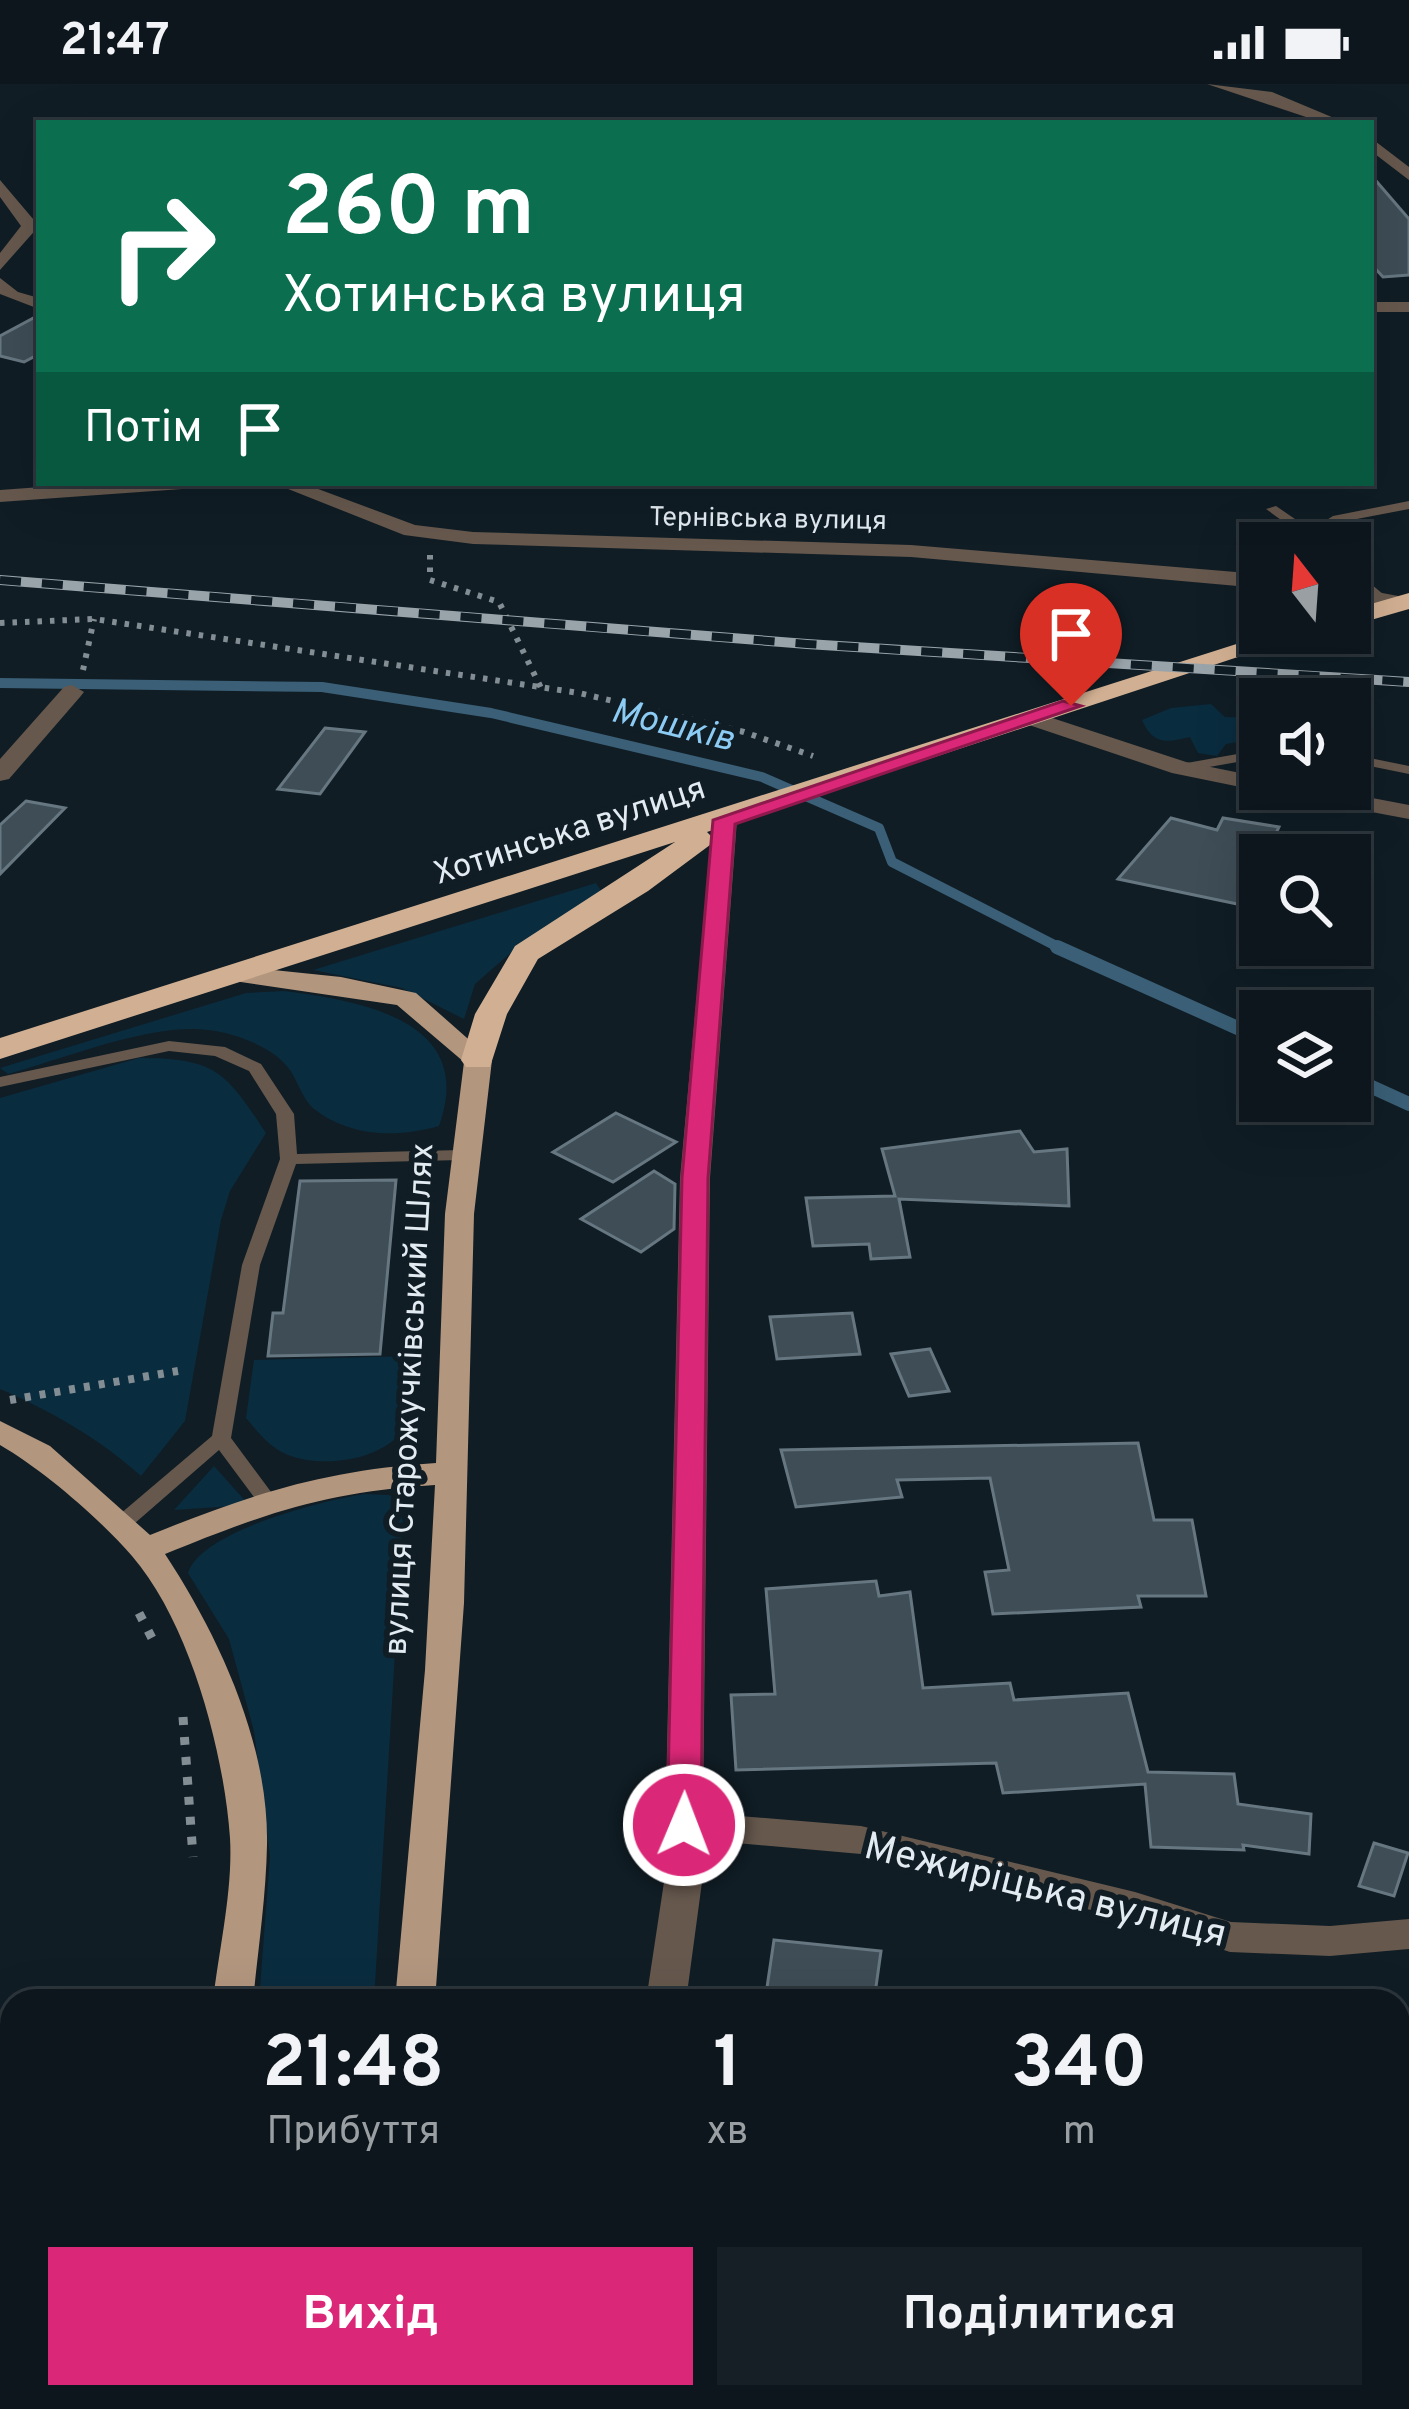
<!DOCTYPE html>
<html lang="uk">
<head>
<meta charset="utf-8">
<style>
	:root { --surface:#0c161c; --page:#151f25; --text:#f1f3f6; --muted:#9a9fa3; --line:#2c353b; --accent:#db2777 }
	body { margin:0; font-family:Overpass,sans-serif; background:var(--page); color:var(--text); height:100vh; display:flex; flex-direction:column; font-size:45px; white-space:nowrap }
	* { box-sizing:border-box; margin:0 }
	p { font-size:39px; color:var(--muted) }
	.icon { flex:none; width:66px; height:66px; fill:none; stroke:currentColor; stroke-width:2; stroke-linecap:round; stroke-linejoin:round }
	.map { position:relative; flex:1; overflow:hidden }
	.drawer { position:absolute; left:0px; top:1905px; width:1410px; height:420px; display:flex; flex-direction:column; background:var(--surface); border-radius:36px 36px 0 0; box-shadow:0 12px 48px #0002,0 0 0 3px var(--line) }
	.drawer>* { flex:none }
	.hud { position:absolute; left:36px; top:36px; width:1338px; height:366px; border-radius:0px; box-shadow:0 12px 48px #0002,0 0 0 3px var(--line); background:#0b6e4f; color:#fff; overflow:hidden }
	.needle { width:78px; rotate:343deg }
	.controls { position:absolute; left:1239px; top:438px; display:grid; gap:24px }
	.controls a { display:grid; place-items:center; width:132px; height:132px; border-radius:0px; background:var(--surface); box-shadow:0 12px 48px #0002,0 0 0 3px var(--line); font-size:60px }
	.pin { position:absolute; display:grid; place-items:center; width:102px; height:102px; color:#fff; margin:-123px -51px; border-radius:50% 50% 50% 0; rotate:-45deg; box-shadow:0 0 12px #0007 }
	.pin .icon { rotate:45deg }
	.me { position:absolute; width:132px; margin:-66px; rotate:1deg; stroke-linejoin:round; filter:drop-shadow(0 0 9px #0008) }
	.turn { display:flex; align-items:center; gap:42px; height:252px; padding:0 48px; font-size:54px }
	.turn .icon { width:156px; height:156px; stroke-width:2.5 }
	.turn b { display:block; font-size:84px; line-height:102px }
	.then { display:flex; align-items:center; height:114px; padding:0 48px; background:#0003; gap:24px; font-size:45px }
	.eta { display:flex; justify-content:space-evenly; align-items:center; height:204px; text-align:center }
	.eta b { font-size:72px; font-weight:700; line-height:84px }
	.cta { display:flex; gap:24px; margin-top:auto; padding:24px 48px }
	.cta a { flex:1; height:138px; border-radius:0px; background:var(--accent); color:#fff; font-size:48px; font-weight:700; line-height:138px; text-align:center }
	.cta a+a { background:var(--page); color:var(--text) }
	.status { display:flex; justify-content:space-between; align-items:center; height:84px; padding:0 60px; background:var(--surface); direction:ltr }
	.status svg { height:33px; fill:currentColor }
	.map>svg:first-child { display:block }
</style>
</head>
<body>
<div class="status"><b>21:47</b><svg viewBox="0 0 49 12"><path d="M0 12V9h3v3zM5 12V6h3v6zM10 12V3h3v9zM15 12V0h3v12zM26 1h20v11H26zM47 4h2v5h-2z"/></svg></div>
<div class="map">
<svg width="1409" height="2325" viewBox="0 0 1409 2325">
	<rect width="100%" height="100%" fill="#101d25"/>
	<path fill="#0a2c3f" d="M1211,620L1225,633L1260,634V654L1226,660L1217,672L1198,669L1190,653C1171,657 1154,664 1142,636L1171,624Z
		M596,799L603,810L515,865L475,900L464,935L402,904L313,886Z
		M284,907C363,917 477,937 439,1042C397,1054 350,1053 314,1025C303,1016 298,998 290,986C274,963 235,949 208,946C150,939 64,975 8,990L0,984L246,909Z
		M139,974C216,974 226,988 266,1049L230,1107L221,1136L185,1337L141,1392C98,1354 53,1328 0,1305V1014Z
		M413,1272C413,1290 416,1313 411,1330C399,1375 326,1386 288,1371C269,1363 259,1349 246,1334L254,1276Z
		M214,1382L249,1421L174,1426Z
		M365,1410L389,1411L404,1419L374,1917H259L270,1772L254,1647L229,1555L188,1489C201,1447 324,1416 365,1410Z
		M221,2313H350L349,2325H220Z"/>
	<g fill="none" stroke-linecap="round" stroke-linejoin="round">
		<path stroke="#3a5f76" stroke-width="10" d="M0,599L322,603L491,629L762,693L879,744L892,778L1064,866"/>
		<path stroke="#3a5f76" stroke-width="14" d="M1057,863L1260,954
			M1350,993L1409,1020"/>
	</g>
	<path fill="#3e4d56" stroke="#677781" stroke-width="3" d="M1371,91L1409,135V191L1383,193L1371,180Z
		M39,231V270L24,278L0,272V252Z
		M325,644L365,648L320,710L278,705Z
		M26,717L65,724L0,790V741Z
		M1171,734L1217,746L1223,734L1279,743L1266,771H1260L1242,821L1118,795Z
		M616,1029L676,1058L613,1098L553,1068Z
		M1020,1047L1034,1068L1067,1065L1069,1122L899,1115L910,1173L871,1175L869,1160L813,1162L806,1114L895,1112L882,1065Z
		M654,1087L675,1100L674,1145L641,1168L581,1135Z
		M396,1096L380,1270L268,1272L273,1229H283L300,1097Z
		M852,1229L860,1270L777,1275L770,1233Z
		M930,1265L949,1307L909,1312L891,1270Z
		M1138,1359L1154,1436H1192L1206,1512H1138L1141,1523L993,1530L985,1488L1009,1486L990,1394L897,1396L902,1413L796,1423L781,1366Z
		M876,1497L879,1512L910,1508L923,1604L1010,1599L1014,1616L1128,1609L1148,1688L1234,1690L1238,1720L1311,1730L1309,1770L1243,1761L1244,1766L1151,1763L1145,1700L1003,1709L996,1679L736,1686L731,1611L775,1610L766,1505Z
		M1374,1759L1408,1769L1394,1812L1359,1802Z
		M774,1856L881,1867L874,1917H765Z"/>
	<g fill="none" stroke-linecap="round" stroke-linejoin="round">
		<path stroke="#838d94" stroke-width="6" stroke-dasharray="4.5 8" stroke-linecap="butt" d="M430,471V496L499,518L541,604
			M0,539L94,535L579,609L744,648L813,672
			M83,586L94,535"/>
		<path stroke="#838d94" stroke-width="8" stroke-dasharray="6 9" stroke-linecap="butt" d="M10,1316L178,1287"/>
		<path stroke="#838d94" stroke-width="9" stroke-dasharray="8 12" stroke-linecap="butt" d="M139,1529L157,1564
			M183,1633L193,1773"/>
		<path fill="#66584d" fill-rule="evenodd" d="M1409,417V425L1341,438L1320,452L1327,459H1313L1266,425L1276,422L1311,446L1333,432Z
			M1350,482L1384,511V517H1374L1350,493Z
			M1260,666V674L1181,688L1174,684L1181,680Z
			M1350,670L1409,682V690L1350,678Z
			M169,957L225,963L261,980L294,1030L297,1070L461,1066L470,1071L461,1076L296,1080L260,1181L231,1354L277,1416L274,1421H260L219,1366L127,1446H113L110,1441L113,1436L212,1352L242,1181L280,1075L276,1030L249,987L215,972L169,967L0,1003V993Z"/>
		<path fill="#66584d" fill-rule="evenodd" d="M1207,0L1272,8L1346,39H1324Z
			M1371,54L1409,83V96L1371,67Z
			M0,96L39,142L0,186V169L21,142L0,113Z
			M0,194L18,208L39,214V225L0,210Z
			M1371,218H1409V228H1371Z
			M96,399H192L182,405L0,418V406Z
			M273,399H302L415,441L473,448L911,461L1260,490V504L911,473L473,460L404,451Z
			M1350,503L1409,514V524L1350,517Z
			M72,601L84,608L80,613L9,695L0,697V675L64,603Z
			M1034,628L1186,678L1260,693V705H1269L1260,707L1172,689L1026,640L1022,635Z
			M1274,705H1325L1409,721V735L1286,712Z
			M725,729L737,736L710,1094L703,1729L861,1742L1135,1808L1231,1838L1330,1842L1409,1835V1865L1330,1872L1230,1868L1132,1836L861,1770L702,1756V1798L686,1917H646L664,1798L680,1094L713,736Z
			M628,2313H672L673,2325H629Z"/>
		<path fill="#b3967e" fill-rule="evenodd" d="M243,883L341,893L416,909L492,976L474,1130L464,1519L435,1917H395L425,1586L435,1401C325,1408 266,1429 165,1470C219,1552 269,1660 267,1761C266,1813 258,1866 253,1917H213C219,1865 233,1806 230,1754C224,1668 190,1539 132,1472C99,1434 43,1386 0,1361V1337L50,1362L150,1451C251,1410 325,1386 436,1379L445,1130L464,978L397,921L234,897L230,891Z
			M170,2313H214L213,2325H169Z
			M378,2313H422L421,2325H377Z"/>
		<path fill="#d1af92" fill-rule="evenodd" d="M1409,509V525L1350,542V526Z
			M1271,549H1311L707,748L714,755L710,761L648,807L538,875L507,930L490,983H466L461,976L475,930L515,862L675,758L0,975V954Z"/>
		<g stroke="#99a4aa" stroke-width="10">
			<path id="rail" d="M0,496L807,560L1409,598"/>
		</g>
		<use href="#rail" stroke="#101d25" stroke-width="8" stroke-dasharray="21" stroke-linecap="butt"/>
	</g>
	<path fill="#db2777" stroke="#8e194d" stroke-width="3" d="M1063,617L1081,622L735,740L708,1094L701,1741L696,1749H672L667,1741L682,1094L713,736Z"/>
	<g text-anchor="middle" stroke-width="12" stroke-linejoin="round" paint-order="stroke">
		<g font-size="27" fill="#e2ebf1" stroke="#101d25">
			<text transform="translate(768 434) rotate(1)" y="9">Тернівська вулиця</text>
		</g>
		<g font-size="33" fill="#e2ebf1" stroke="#101d25">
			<text transform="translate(569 745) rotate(-18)" y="12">Хотинська вулиця</text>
			<text transform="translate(407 1315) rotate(-87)" y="12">вулиця Старожучківський Шлях</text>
		</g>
		<g font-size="36" font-style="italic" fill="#8ccbf3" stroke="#101d25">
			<text transform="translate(673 639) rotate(14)" y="13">Мошків</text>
		</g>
		<g font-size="39" fill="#e2ebf1" stroke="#101d25">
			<text transform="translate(1046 1804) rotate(14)" y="14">Межиріцька вулиця</text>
		</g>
	</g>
</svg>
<div class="controls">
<a><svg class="needle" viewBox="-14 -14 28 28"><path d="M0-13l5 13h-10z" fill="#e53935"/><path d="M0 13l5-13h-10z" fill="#9a9fa3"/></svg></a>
<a><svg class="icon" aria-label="sound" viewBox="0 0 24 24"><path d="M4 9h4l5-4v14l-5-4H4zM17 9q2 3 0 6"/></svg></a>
<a><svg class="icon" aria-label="search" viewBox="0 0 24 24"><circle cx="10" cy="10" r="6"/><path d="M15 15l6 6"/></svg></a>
<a><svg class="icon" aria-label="layers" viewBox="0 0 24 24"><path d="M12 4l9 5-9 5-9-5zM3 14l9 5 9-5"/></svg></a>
</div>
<div class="pin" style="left:1071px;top:622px;background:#d93025"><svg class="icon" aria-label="arrive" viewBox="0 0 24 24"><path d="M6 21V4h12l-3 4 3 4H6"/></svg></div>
<svg class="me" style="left:684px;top:1741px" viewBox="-20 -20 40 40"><circle r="17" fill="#db2777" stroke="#fff" stroke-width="3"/><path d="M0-11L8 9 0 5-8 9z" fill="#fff"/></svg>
<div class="hud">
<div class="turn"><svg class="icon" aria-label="right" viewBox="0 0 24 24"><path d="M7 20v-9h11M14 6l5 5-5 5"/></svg><div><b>260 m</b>Хотинська вулиця</div></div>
<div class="then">Потім<svg class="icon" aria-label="arrive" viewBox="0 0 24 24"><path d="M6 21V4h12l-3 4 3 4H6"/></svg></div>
</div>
<section class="drawer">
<div class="eta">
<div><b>21:48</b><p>Прибуття</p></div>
<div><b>1</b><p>хв</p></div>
<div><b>340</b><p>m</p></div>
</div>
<div class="cta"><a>Вихід</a><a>Поділитися</a></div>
</section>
</div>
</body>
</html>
